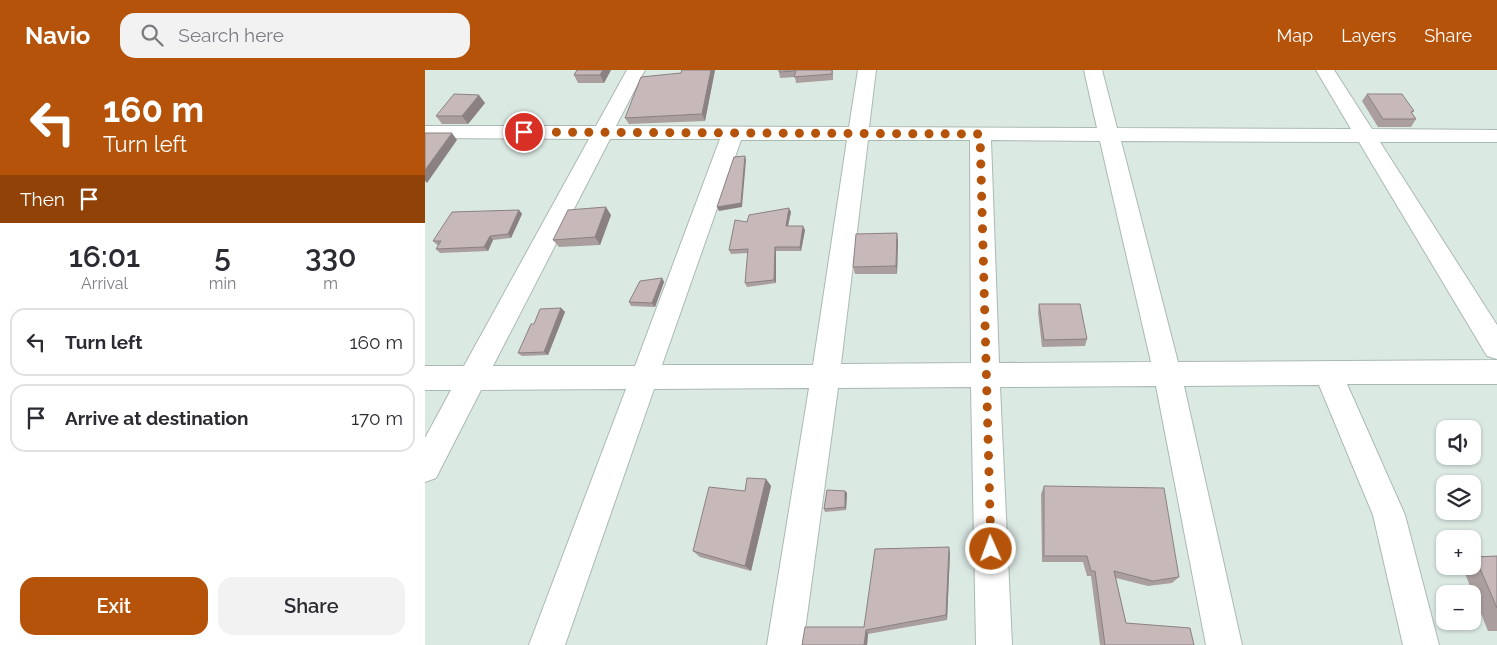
<!DOCTYPE html>
<html lang="en">
<head>
<meta charset="utf-8">
<style>
	:root { --surface:#fff; --page:#f2f2f3; --text:#2b2b33; --muted:#7c7c81; --line:#e1e1e2; --accent:#b45309 }
	body { margin:0; font-family:Raleway,sans-serif; background:var(--page); color:var(--text); height:100vh; display:flex; flex-direction:column; font-size:19px; white-space:nowrap }
	* { box-sizing:border-box; margin:0 }
	p { font-size:16px; color:var(--muted) }
	.icon { flex:none; width:28px; height:28px; fill:none; stroke:currentColor; stroke-width:2; stroke-linecap:round; stroke-linejoin:round }
	.map { position:relative; flex:1; overflow:hidden }
	.sheet { display:flex; flex-direction:column; background:var(--surface); width:425px }
	.sheet>* { flex:none }
	.hud { background:#b45309; color:#fff; overflow:hidden }
	.controls { position:absolute; left:1011px; top:350px; display:grid; gap:10px }
	.controls a { display:grid; place-items:center; width:45px; height:45px; border-radius:10px; background:var(--surface); box-shadow:0 1px 4px #0004; font-size:25px }
	.pin { position:absolute; display:grid; place-items:center; width:42px; height:42px; color:#fff; margin:-21px; border:2px solid #fff; border-radius:50%; box-shadow:0 1px 5px #0007 }
	.me { position:absolute; width:55px; margin:-28px; rotate:358deg; stroke-linejoin:round; filter:drop-shadow(0 0 4px #0008) }
	.turn { display:flex; align-items:center; gap:18px; height:105px; padding:0 20px; font-size:22px }
	.turn .icon { width:65px; height:65px; stroke-width:2.5 }
	.turn b { display:block; font-size:35px; line-height:42px }
	.then { display:flex; align-items:center; height:48px; padding:0 20px; background:#0003; gap:10px; font-size:19px }
	.eta { display:flex; justify-content:space-evenly; align-items:center; height:85px; text-align:center }
	.eta b { font-size:30px; font-weight:600; line-height:35px }
	.primary-button { display:flex; gap:10px; margin-top:auto; padding:10px 20px }
	.primary-button a { flex:1; height:58px; border-radius:15px; background:var(--accent); color:#fff; font-size:20px; font-weight:600; line-height:58px; text-align:center }
	.primary-button a+a { background:var(--page); color:var(--text) }
	ul { padding:0; list-style:none }
	li { display:flex; align-items:center; gap:15px; height:68px; margin:0 10px 8px; padding:0 10px; border:2px solid var(--line); border-radius:15px }
	li div { flex:1 }
	li b { display:block; font-size:19px }
	li em { font-style:normal }
	header { display:flex; align-items:center; gap:30px; box-sizing:border-box; height:70px; padding:0 25px; background:var(--accent); color:#fff }
	header strong { font-size:24px }
	nav { display:flex; gap:28px; margin-inline-start:auto; font-size:18px }
	.search { width:350px; height:45px; background:var(--page); display:flex; align-items:center; gap:12px; box-sizing:border-box; padding:0 18px; border-radius:15px; color:var(--muted); font-size:19px }
	main { display:flex; flex:1; min-height:0 }
	.map>svg:first-child { display:block }
</style>
</head>
<body>
<header>
<strong>Navio</strong>
<div class="search"><svg class="icon" aria-label="search" viewBox="0 0 24 24"><circle cx="10" cy="10" r="6"/><path d="M15 15l6 6"/></svg>Search here</div>
<nav><a>Map</a><a>Layers</a><a>Share</a></nav>
</header>
<main>
<section class="sheet">
<div class="hud">
<div class="turn"><svg class="icon" aria-label="left" viewBox="0 0 24 24"><path d="M17 20v-9H6M10 6l-5 5 5 5"/></svg><div><b>160 m</b>Turn left</div></div>
<div class="then">Then<svg class="icon" aria-label="arrive" viewBox="0 0 24 24"><path d="M6 21V4h12l-3 4 3 4H6"/></svg></div>
</div>
<div class="eta">
<div><b>16:01</b><p>Arrival</p></div>
<div><b>5</b><p>min</p></div>
<div><b>330</b><p>m</p></div>
</div>
<ul>
<li><svg class="icon" aria-label="left" viewBox="0 0 24 24"><path d="M17 20v-9H6M10 6l-5 5 5 5"/></svg><div><b>Turn left</b></div><em>160 m</em></li>
<li><svg class="icon" aria-label="arrive" viewBox="0 0 24 24"><path d="M6 21V4h12l-3 4 3 4H6"/></svg><div><b>Arrive at destination</b></div><em>170 m</em></li>
</ul>
<div class="primary-button"><a>Exit</a><a>Share</a></div>
</section>
<div class="map">
<svg width="1072" height="575" viewBox="0 0 1072 575">
	<rect width="100%" height="100%" fill="#dbe9e3"/>
	<g fill="none" stroke-linecap="round" stroke-linejoin="round">
		<g stroke="#abb9b3" stroke-width="2">
			<path id="minor" d="M202,0H220L191,56L424,57L433,0H451L444,57L672,58L659,0H677L692,58L926,59L891,0H909L947,59L1072,60V72H955L1072,255V289L1062,286L934,72L696,71L753,292L1072,290V314H922L980,445L1014,575H978L948,445L894,315L759,316L817,575H781L731,316L575,317L587,575H551L546,317L413,318L378,575H342L384,318L229,319L140,575H104L201,319L56,320L11,408L0,412V368L26,320H0V296H39L164,69L0,68V56H171ZM185,69H295L210,296H68ZM316,70H422L388,295H237ZM443,70H545L546,293L416,294ZM566,70L675,71L726,292L574,293Z"/>
		</g>
		<use href="#minor" fill="#fff" fill-rule="evenodd"/>
	</g>
	<path fill="#ab9e9f" d="M152,0H186L179,13H153L149,5Z
		M257,0H290L280,51L204,54L200,48L256,3Z
		M408,0V10L371,13L370,7L355,8L354,2Z
		M942,24L989,41L987,43L991,49L986,57H953L937,31Z
		M60,33L43,54H17L11,46Z
		M94,140L97,144L86,168L68,170L63,181L15,183L11,179L14,175H12L8,171Z
		M366,142L363,156L380,160L376,181H351V213L322,217L320,213L323,183L306,184L304,180L322,152Z
		M186,145L175,175L134,177L128,170Z
		M472,163L473,171L472,204H430L428,197Z
		M237,208L239,212L230,237L206,236L204,232Z
		M614,234L662,269L660,276L617,277L613,242Z
		M136,238L140,242L123,285L97,286L93,283L109,254Z
		M341,409L346,416L326,501L275,487L268,481L320,421Z
		M619,416L754,507L747,513L723,516L691,508L701,553L769,575H675L666,506H662L658,492H617L616,424Z
		M420,421L422,423L421,440L400,442L399,439Z
		M525,483L522,550L443,564L442,575L439,557Z
		M1072,486V561H1063L1037,496H1048V488L1050,487Z"/>
	<path fill="#8b8182" d="M178,0H186L179,13L175,5Z
		M286,0H290L280,51L277,44Z
		M54,25L60,33L43,54L37,46Z
		M27,63L32,70L2,113L0,111V100Z
		M320,86L321,90L317,137L294,141L292,137Z
		M181,137L186,145L175,175L170,167Z
		M364,138L366,142L362,160L361,156Z
		M94,140L97,144L86,168L83,164Z
		M378,156L380,160L376,181L375,177Z
		M472,163L473,171L472,204L471,196Z
		M65,166L68,170L63,181L59,177Z
		M350,177L351,181V213L349,210Z
		M237,208L239,212L230,237L227,233Z
		M136,238L140,242L123,285L119,282Z
		M341,409L346,416L326,501L320,496Z
		M420,421L422,423L421,440L420,437Z
		M524,477L525,483L522,550L521,545Z
		M441,560L443,564L442,575H439Z"/>
	<path fill="#c7b8b9" stroke="#8b8182" d="M152,0H178L175,5H149Z
		M257,0H286L277,44L200,48L216,7L256,3Z
		M354,0H407V4L369,7L371,1L354,2Z
		M29,24L54,25L37,46H11Z
		M942,24H977L989,41L986,42L991,49H958Z
		M0,63H27L0,100Z
		M320,86L316,133L292,137L309,87Z
		M181,137L170,167L128,170L143,140Z
		M364,138L361,156H378L375,177H350L349,210L320,213L323,179L304,180L310,150L322,152L324,145Z
		M94,140L83,164L65,166L59,177L11,179L16,171H8L27,142Z
		M472,163L471,196L428,197L431,164Z
		M237,208L227,233L204,232L215,211Z
		M614,234H655L662,269L619,270Z
		M136,238L119,282L93,283L106,254H109L115,239Z
		M322,408L341,409L320,496L268,481L284,417L320,421Z
		M619,416L739,418L754,507L728,511L689,501L701,553L765,558L769,575H680L670,501H666L662,486H619Z
		M402,420L420,421V437L399,439Z
		M524,477L521,545L441,560L439,575H377L380,557H439L450,479Z
		M1072,486V538L1050,487Z"/>
	<g fill="none" stroke-linecap="round" stroke-linejoin="round">
		<path stroke="#b45309" stroke-width="9" stroke-dasharray="0 16.2" d="M99,62L555,64L566,479"/>
	</g>
</svg>
<div class="controls">
<a><svg class="icon" aria-label="sound" viewBox="0 0 24 24"><path d="M4 9h4l5-4v14l-5-4H4zM17 9q2 3 0 6"/></svg></a>
<a><svg class="icon" aria-label="layers" viewBox="0 0 24 24"><path d="M12 4l9 5-9 5-9-5zM3 14l9 5 9-5"/></svg></a>
<a>+</a>
<a>−</a>
</div>
<div class="pin" style="left:99px;top:62px;background:#d93025"><svg class="icon" aria-label="arrive" viewBox="0 0 24 24"><path d="M6 21V4h12l-3 4 3 4H6"/></svg></div>
<svg class="me" style="left:566px;top:479px" viewBox="-20 -20 40 40"><circle r="17" fill="#b45309" stroke="#fff" stroke-width="3"/><path d="M0-11L8 9 0 5-8 9z" fill="#fff"/></svg>
</div>
</main>
</body>
</html>
